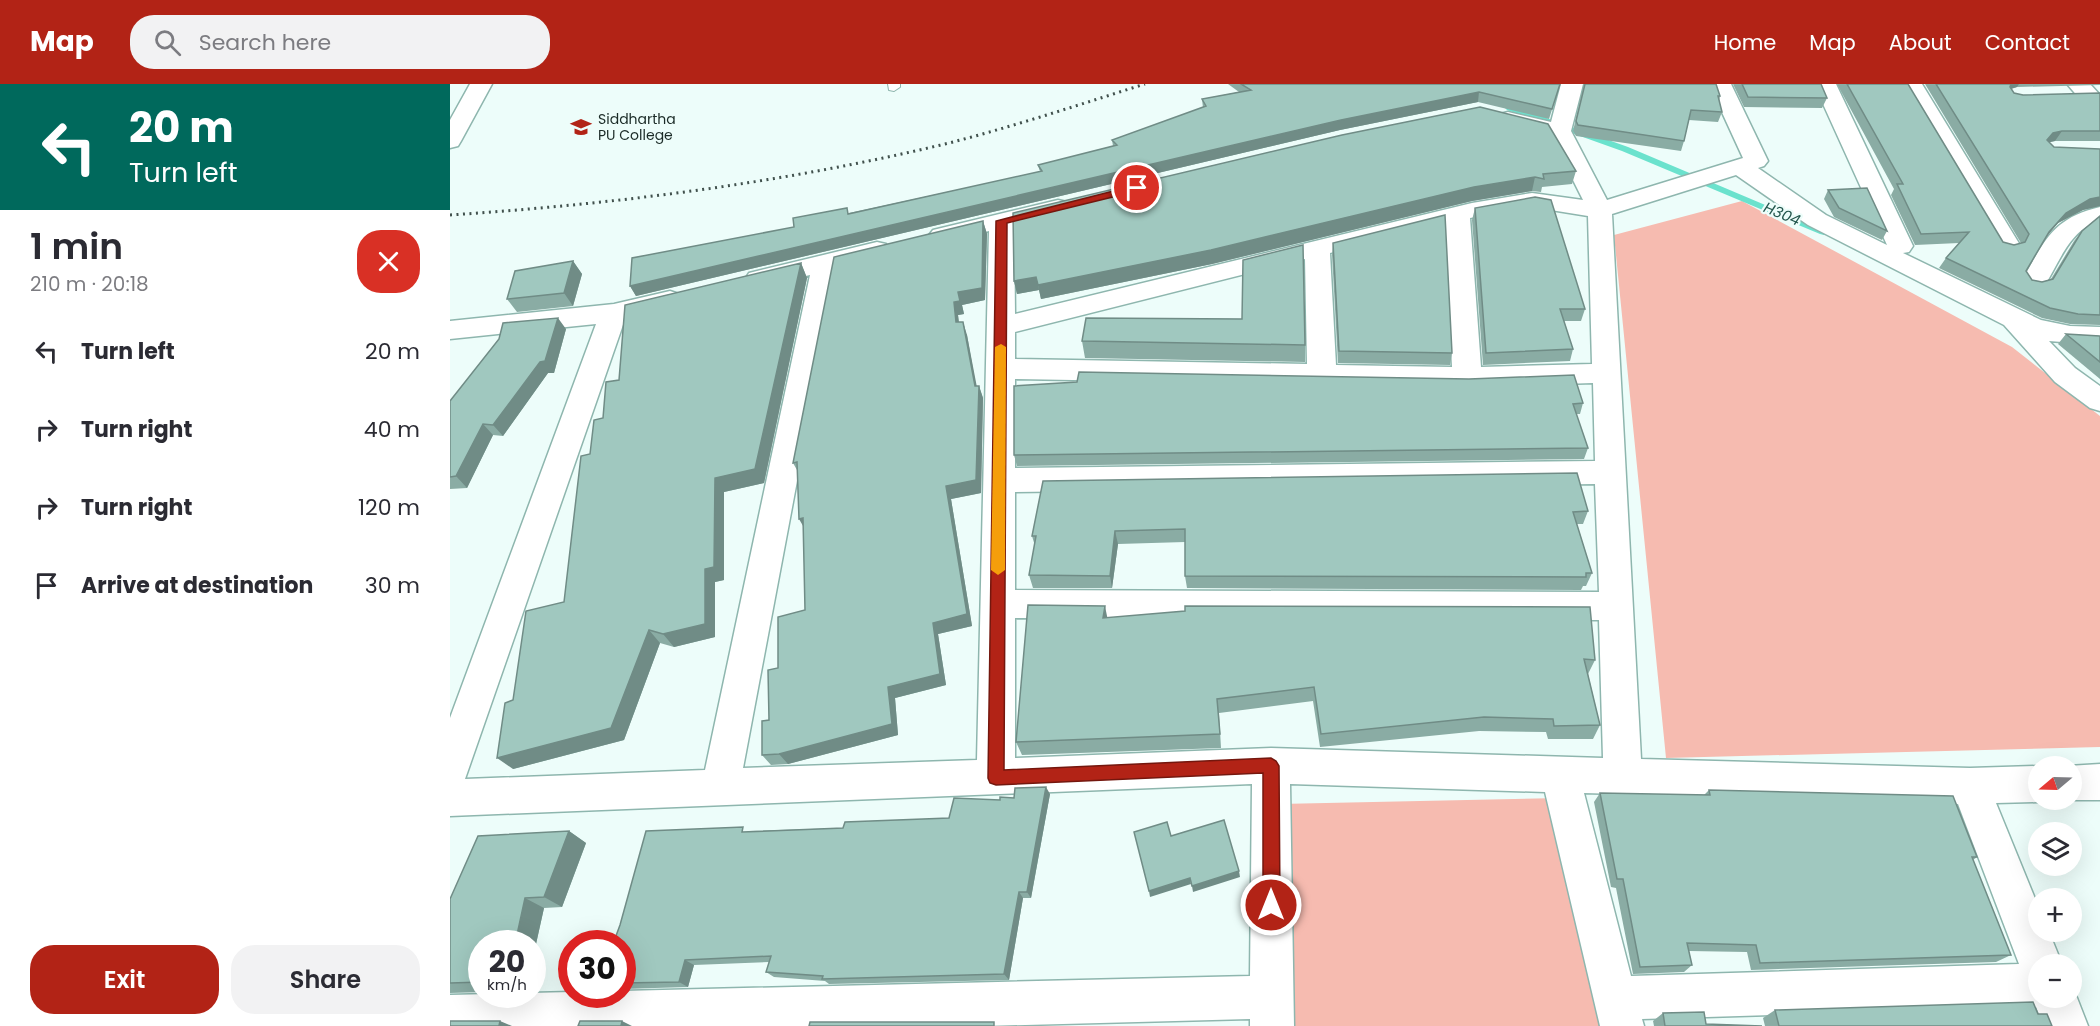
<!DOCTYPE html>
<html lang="en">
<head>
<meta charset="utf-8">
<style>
	:root { --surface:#fff; --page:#f2f2f3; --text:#2b2b33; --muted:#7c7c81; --accent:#b22316 }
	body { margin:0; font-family:Poppins,sans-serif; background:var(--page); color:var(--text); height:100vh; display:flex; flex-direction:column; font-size:22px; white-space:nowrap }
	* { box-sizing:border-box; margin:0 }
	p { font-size:20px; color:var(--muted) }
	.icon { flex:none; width:33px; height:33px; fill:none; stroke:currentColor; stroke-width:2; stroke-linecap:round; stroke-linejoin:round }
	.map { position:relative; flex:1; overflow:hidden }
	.panel { display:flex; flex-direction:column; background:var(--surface); width:450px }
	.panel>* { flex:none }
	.top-card { background:#00695c; color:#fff; overflow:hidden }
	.needle { width:39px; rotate:251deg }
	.controls { position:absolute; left:1578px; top:672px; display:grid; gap:12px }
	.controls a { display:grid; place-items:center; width:54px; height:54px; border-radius:50%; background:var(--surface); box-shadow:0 6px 24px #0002; font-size:30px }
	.speed { position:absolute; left:18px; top:846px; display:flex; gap:12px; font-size:30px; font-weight:700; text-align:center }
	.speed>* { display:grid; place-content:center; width:78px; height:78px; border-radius:50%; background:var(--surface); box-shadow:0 6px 24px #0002; line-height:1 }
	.speed small { font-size:15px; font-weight:400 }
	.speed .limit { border:9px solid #d22; background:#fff; color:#111 }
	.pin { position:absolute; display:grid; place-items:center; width:51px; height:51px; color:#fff; margin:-26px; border:3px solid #fff; border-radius:50%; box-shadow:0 2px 6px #0007 }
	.me { position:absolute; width:66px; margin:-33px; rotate:0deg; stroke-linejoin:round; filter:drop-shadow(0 0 4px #0008) }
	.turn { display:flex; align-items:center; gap:21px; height:126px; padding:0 30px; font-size:27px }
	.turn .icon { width:78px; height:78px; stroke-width:2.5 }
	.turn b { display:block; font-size:42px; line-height:51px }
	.round { display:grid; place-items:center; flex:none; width:63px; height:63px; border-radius:24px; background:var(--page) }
	.summary { display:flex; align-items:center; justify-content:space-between; height:102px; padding:0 30px }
	h1 { font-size:36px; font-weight:600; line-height:45px }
	.button { display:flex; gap:12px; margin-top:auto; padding:12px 30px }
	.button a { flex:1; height:69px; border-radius:24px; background:var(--accent); color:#fff; font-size:24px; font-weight:600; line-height:69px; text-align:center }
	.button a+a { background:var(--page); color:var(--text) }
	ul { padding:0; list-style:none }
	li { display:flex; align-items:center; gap:18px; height:78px; padding:0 30px }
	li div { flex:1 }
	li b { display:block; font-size:22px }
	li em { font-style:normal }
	header { display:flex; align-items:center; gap:36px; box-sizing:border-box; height:84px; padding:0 30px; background:var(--accent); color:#fff }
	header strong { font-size:28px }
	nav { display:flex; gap:33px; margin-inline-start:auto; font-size:21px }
	.search { width:420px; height:54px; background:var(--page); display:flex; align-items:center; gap:15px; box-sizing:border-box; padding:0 21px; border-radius:24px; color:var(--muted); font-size:22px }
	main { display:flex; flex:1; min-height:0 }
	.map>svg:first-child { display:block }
</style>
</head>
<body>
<header>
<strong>Map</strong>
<div class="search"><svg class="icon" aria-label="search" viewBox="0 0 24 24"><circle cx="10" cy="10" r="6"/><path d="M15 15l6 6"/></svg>Search here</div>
<nav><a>Home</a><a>Map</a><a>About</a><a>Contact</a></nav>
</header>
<main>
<section class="panel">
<div class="top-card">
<div class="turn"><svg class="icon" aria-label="left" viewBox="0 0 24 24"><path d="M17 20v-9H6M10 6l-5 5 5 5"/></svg><div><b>20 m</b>Turn left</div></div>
</div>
<div class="summary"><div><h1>1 min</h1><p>210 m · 20:18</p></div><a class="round" style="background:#d93025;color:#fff"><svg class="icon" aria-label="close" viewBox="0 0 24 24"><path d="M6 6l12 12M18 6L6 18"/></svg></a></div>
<ul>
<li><svg class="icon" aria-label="left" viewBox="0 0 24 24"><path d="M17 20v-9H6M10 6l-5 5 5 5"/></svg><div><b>Turn left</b></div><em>20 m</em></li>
<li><svg class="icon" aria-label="right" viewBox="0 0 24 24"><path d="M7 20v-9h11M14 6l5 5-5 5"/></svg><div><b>Turn right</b></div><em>40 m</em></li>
<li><svg class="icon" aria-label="right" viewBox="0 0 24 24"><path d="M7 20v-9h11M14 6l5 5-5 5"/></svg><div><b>Turn right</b></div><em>120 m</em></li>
<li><svg class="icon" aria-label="arrive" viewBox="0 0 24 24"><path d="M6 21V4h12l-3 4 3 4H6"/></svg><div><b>Arrive at destination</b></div><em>30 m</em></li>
</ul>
<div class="button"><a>Exit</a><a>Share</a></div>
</section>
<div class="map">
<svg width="1650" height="942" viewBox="0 0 1650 942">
	<rect width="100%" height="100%" fill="#edfdfa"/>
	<path fill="#f6bbb0" d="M1292,117L1562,263L1650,332V663L1216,674L1164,151Z
		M1110,714L1156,942H836L829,720Z"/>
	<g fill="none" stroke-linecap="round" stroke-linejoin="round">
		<path fill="#6be2cd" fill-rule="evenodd" d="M1060,21L1178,63L1379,148L1374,151L1370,150L1172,67L1057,26L1055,24Z"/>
		<g stroke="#8eb6ae" stroke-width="2">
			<path id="service" d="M438,0H450V3L444,7L439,6Z"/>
		</g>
		<g stroke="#8eb6ae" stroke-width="3">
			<path id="minor" d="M20,0H42L11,57L8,62L0,64V36Z
				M1111,0H1133L1121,47L1157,116L1293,74L1259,0H1281L1318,77L1314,82L1308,84L1376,131L1437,161L1364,0H1386L1463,162L1459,168L1453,169L1591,236L1620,242L1650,243V261L1599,257L1625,284L1650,302V327L1640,324L1605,298L1554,241L1358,141L1286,91L1162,130L1191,675L1520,684L1588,682H1589L1588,716H1595L1588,718L1546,719L1588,822V848H1599L1612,880H1588V914H1622V901L1638,942H1594L1586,923L1192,935L1194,942H1150L1095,708L840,700L844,942H800V935L534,942H0V911L122,908V910H172V907L800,892L802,700L0,732V634L146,240L0,255V237L164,220L220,207L229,210L233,216L229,222L175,235L15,695L255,686L360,191L308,203L299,201L295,195L299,189L427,158L436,160L440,166L436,172L387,184L293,684L527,676L539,147L492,159L483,156L479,151L483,146L608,116L617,118L620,123L617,128L564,141L565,230L1022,119L1082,109L1133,116L1101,52L1050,40L1047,35L1050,30L1058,28L1101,38ZM1082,123L1138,132L1142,280L1031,283L1020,134ZM995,140L1002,283L886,281L880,169ZM855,175L857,280L565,275V248ZM565,295L1017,303L1143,299L1145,377L565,384ZM1145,400L1149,508L565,506V408ZM565,534L1149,536L1153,674L821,664L565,674ZM1134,709L1508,720L1569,880L1181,892Z
				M1450,0H1472L1570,161L1566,167L1557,169L1548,167Z
				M1617,0H1640L1650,11V31L1642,29Z
				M1650,123V137C1619,145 1609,180 1593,204L1584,206L1575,204L1571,198C1594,158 1602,134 1650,123Z
				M1650,680V716H1618H1622V682H1618Z"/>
		</g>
		<use href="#service" fill="#fff" fill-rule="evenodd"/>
		<use href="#minor" fill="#fff" fill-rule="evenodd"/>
		<path stroke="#41514d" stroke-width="3" stroke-dasharray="2 4.5" stroke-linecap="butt" d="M0,131C166,120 333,99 495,60C562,43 628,21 695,0"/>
	</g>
	<path fill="#8aaca4" d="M778,0H1110L1099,35L1028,18L890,46L186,212L180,202L344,143L399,129L590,88L588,81L663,62L662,56L753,24L752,15L789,8Z
		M1134,0L1270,12L1269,17L1272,28L1268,38L1239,36L1234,57L1231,67L1126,52L1123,47Z
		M1283,0H1371L1377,14L1372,24L1294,23Z
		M1387,0H1458L1553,158L1564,161L1571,159L1475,0H1650V1L1567,3L1561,5L1564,9L1573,11L1650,9V57H1605L1599,58L1604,63L1650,65V122L1633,126L1608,139L1595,154L1576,187L1582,196L1592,198L1601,195L1624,157L1632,147L1650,132V241L1620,240L1592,234L1489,184L1496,174L1509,159L1465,161L1441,111L1444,105Z
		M1126,87L1122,100L1092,103L1091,108L1082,107L1022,117L762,180L591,215L589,206L567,210L564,197L563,129Z
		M1378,106L1437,147L1432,156L1384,133L1374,115Z
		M1025,124L1135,225L1131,237H1114L1123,265L1120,277L1033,281L1022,136Z
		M533,137L537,150L535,216L512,221L514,230L508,231L509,238L517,251L526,302H529L533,314L531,409L501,415L522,542L488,550L496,601L445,614L448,651L338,680L321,681L312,671L328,584L355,526L354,443L347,386L343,379Z
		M883,159L1002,269L1000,281L888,279L882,171Z
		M123,177L132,190L123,222L67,228L57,215Z
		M351,179L357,194L314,399L274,408V496L265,498V553L224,563L210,559L174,656L63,685V616L114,518L140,370L153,334L169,296Z
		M116,245L104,289H98L53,352L43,351L17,404L0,405V317L49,255Z
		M1616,250L1650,252V295L1608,260Z
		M632,257L855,261V278L635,274Z
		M564,302L1133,319L1130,330H1126L1138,364L1134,375L567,382L564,371Z
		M593,397L1138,427L1133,440H1127L1142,489L1136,502H1133L1131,506L737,504L735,492V458L668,460L662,504H583L579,491L585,462L582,452Z
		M658,534L1145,576L1138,590L1150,641L1143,655H1098L1096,648L1029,647L870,663L863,617L769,629L771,664L572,671L566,658Z
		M1259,706L1527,773L1523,776L1561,871L1546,878L1301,886L1297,868L1239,867L1242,881L1234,888L1183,890L1166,804L1161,803L1144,718L1150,709L1254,711Z
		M600,710L581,814H573L559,896L379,900L375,897L324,893L316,888L319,878L244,881L238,903L172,905V860L298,747L393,744L499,734L550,716Z
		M119,747L136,759L112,823L94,824L82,878V860H32V908L0,909V815Z
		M1325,926L1588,930L1602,942H1315L1313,934Z
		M1213,929L1256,940L1312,942H1204L1203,937Z"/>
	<path fill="#708c86" d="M1561,0H1569L1567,3L1557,6Z
		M1029,8L1028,18L890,46L186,212L180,202L891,36Z
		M1612,47L1605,57L1596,59L1597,56L1603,49Z
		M1085,93L1082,107L1022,117L762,180L591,215L588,201L1024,103Z
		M1650,113V122L1633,126L1608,139L1592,158L1599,148L1616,129L1640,115Z
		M533,137L537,150L535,216L512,221L514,230L508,231L510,251L506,238L504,218Z
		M123,177L132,190L123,222L114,209Z
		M351,179L357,194L314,399L274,408V496L265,498V553L224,563L213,550L255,485L265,394Z
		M586,193L589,206L567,210L564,197Z
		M108,234L116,245L104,289H98L53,352L43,341Z
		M513,238L517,251L529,314V302L533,314L531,409L501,415L522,542L488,550L496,601L445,614L448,651L338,680L329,670L438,603L483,539L496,402L525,302Z
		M33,340L43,351L17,404L6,392Z
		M353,434L356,447L349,435Z
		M665,447L668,460L662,504L660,492Z
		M655,522L658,537L653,534Z
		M199,546L210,559L174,656L63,685L47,674Z
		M596,703L600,710L581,814L577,808Z
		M119,747L136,759L112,823L94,813Z
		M789,787L790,793L743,808L742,802Z
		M740,794L741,800L700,813L699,807Z
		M569,808L573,814L559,896L554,890Z
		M75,814L94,824L82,878V860H65Z
		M235,876L244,881L238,903L229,898Z
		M50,937L62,942H49Z
		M172,937L182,942H171Z"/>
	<path fill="#a0c8bf" stroke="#708c86" stroke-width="1.5" d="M791,0H1110L1102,25L1029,8L891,36L180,202L182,174L344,143L343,134L397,124L398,130L592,87L588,81L667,61L662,56L756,22L752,15L801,6Z
		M1135,0H1266L1270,12H1268L1272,28L1241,26L1234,57L1128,41L1126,37Z
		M1292,0H1371L1377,14L1298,13Z
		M1397,0H1458L1553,158L1564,161L1575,158L1579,150L1486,0H1561L1560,3L1564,9L1573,11L1650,9V47H1612L1603,49L1597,56L1604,63L1650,65V113L1640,115L1616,129L1599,148L1576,187L1582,196L1592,198L1603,195L1632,147L1650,132V231L1628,230L1600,224L1496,174L1519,148L1471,150L1447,100H1453Z
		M1030,23L1098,40L1126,87L1093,90L1094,95L1085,93L1024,103L761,166L588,201L586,193L564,197L563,129L892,51Z
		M1417,104L1437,147L1389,124L1378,106Z
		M1085,113L1101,116L1135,225H1110L1123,265L1036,269L1025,124Z
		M995,131L1002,269L889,267L883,159Z
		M533,137L532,204L508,208L510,217L504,218L506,238H513L525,302H529L526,396L496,402L517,530L483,539L490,590L438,603L442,640L329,670L312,671V637L319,636L318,586L328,584V533L355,526L353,434L349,435L347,378L343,379L384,173Z
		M853,161L855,261L632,257L636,234L792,235L793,176Z
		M123,177L114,209L57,215L65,187Z
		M351,179L305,385L265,394L264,483L255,485V540L213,550L199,546L161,644L47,674L55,619L63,616L76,527L114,518L131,372L140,370L144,336L153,334L156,298L169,296L175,221Z
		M108,234L95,277L90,278L43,341L33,340L6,392L0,393V317L49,255L53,239Z
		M1616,250L1650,252V278Z
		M629,288L1019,295L1124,291L1133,319L1123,320L1138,364L564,371V302L627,298Z
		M1127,389L1138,427L1123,428L1142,489H1136V493L735,492V445L665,447L660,492L579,491L586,452H582L593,397Z
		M578,521L655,522L653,534L735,527V522L1140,523L1145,576L1134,575L1150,641L1104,642L1103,635L1034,633L871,650L864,603L767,615L770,650L566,658Z
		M596,703L577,808H569L554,890L372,895L373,892L316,888L321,872L235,876L229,898L172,899V860H163L170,841L196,747L293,743L292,748L393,744L395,738L499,734L504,714L550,716V713L564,714L565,704Z
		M1259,706L1503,712L1527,773H1522L1561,871L1310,879L1306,861L1237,859L1242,881L1190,883L1173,795H1167L1150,709L1260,711Z
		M774,736L789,787L742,802L740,794L699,807L684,748L717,738L721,752Z
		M119,747L94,813L75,814L65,860H32V898L0,899V815L28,752Z
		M1583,918L1588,930H1597L1602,942H1329L1325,926Z
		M1254,928L1256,940L1312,942H1215L1213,929Z
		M0,937H50L49,942H0Z
		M130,937H172L171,942H128Z
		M360,938H544V942H359Z"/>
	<path fill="#b22316" stroke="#74170e" stroke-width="1.5" d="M687,101L692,104L691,106L557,139L554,686L821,674L826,677L829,682L830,821L827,827L821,829L815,827L813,821V689L546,701L540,699L538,694L546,137Z"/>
	<path fill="#f59e0b" d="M551,260L556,263L555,486L548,491L541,486L545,263Z"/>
	<defs>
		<g id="university-bare" transform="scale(1.62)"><path d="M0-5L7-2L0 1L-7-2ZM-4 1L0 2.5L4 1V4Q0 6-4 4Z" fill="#b22316" stroke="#edfdfa" stroke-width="2.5" paint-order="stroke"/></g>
	</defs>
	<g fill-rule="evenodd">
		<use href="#university-bare" x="131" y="43"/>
	</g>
	<g text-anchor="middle" stroke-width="4.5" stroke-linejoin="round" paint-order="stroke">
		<g font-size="14" fill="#1b2b27" stroke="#edfdfa" text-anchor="start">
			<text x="148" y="40">Siddhartha<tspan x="148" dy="16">PU College</tspan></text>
		</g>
		<g font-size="15" font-style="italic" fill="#23564d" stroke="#edfdfa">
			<text transform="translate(1332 130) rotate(23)" y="5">H304</text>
		</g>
	</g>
</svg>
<div class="controls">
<a><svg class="needle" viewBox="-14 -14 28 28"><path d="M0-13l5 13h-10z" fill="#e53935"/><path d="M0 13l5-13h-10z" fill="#7c7c81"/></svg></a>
<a><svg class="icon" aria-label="layers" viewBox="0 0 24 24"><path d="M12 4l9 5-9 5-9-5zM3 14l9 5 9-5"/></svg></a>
<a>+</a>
<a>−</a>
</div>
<div class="speed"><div>20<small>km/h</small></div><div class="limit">30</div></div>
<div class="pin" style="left:687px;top:104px;background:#d93025"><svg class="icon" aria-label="arrive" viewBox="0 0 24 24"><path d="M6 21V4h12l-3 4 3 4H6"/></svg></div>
<svg class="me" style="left:821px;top:821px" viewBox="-20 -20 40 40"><circle r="17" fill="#b22316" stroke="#fff" stroke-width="3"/><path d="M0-11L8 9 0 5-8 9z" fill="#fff"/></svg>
</div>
</main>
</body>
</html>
